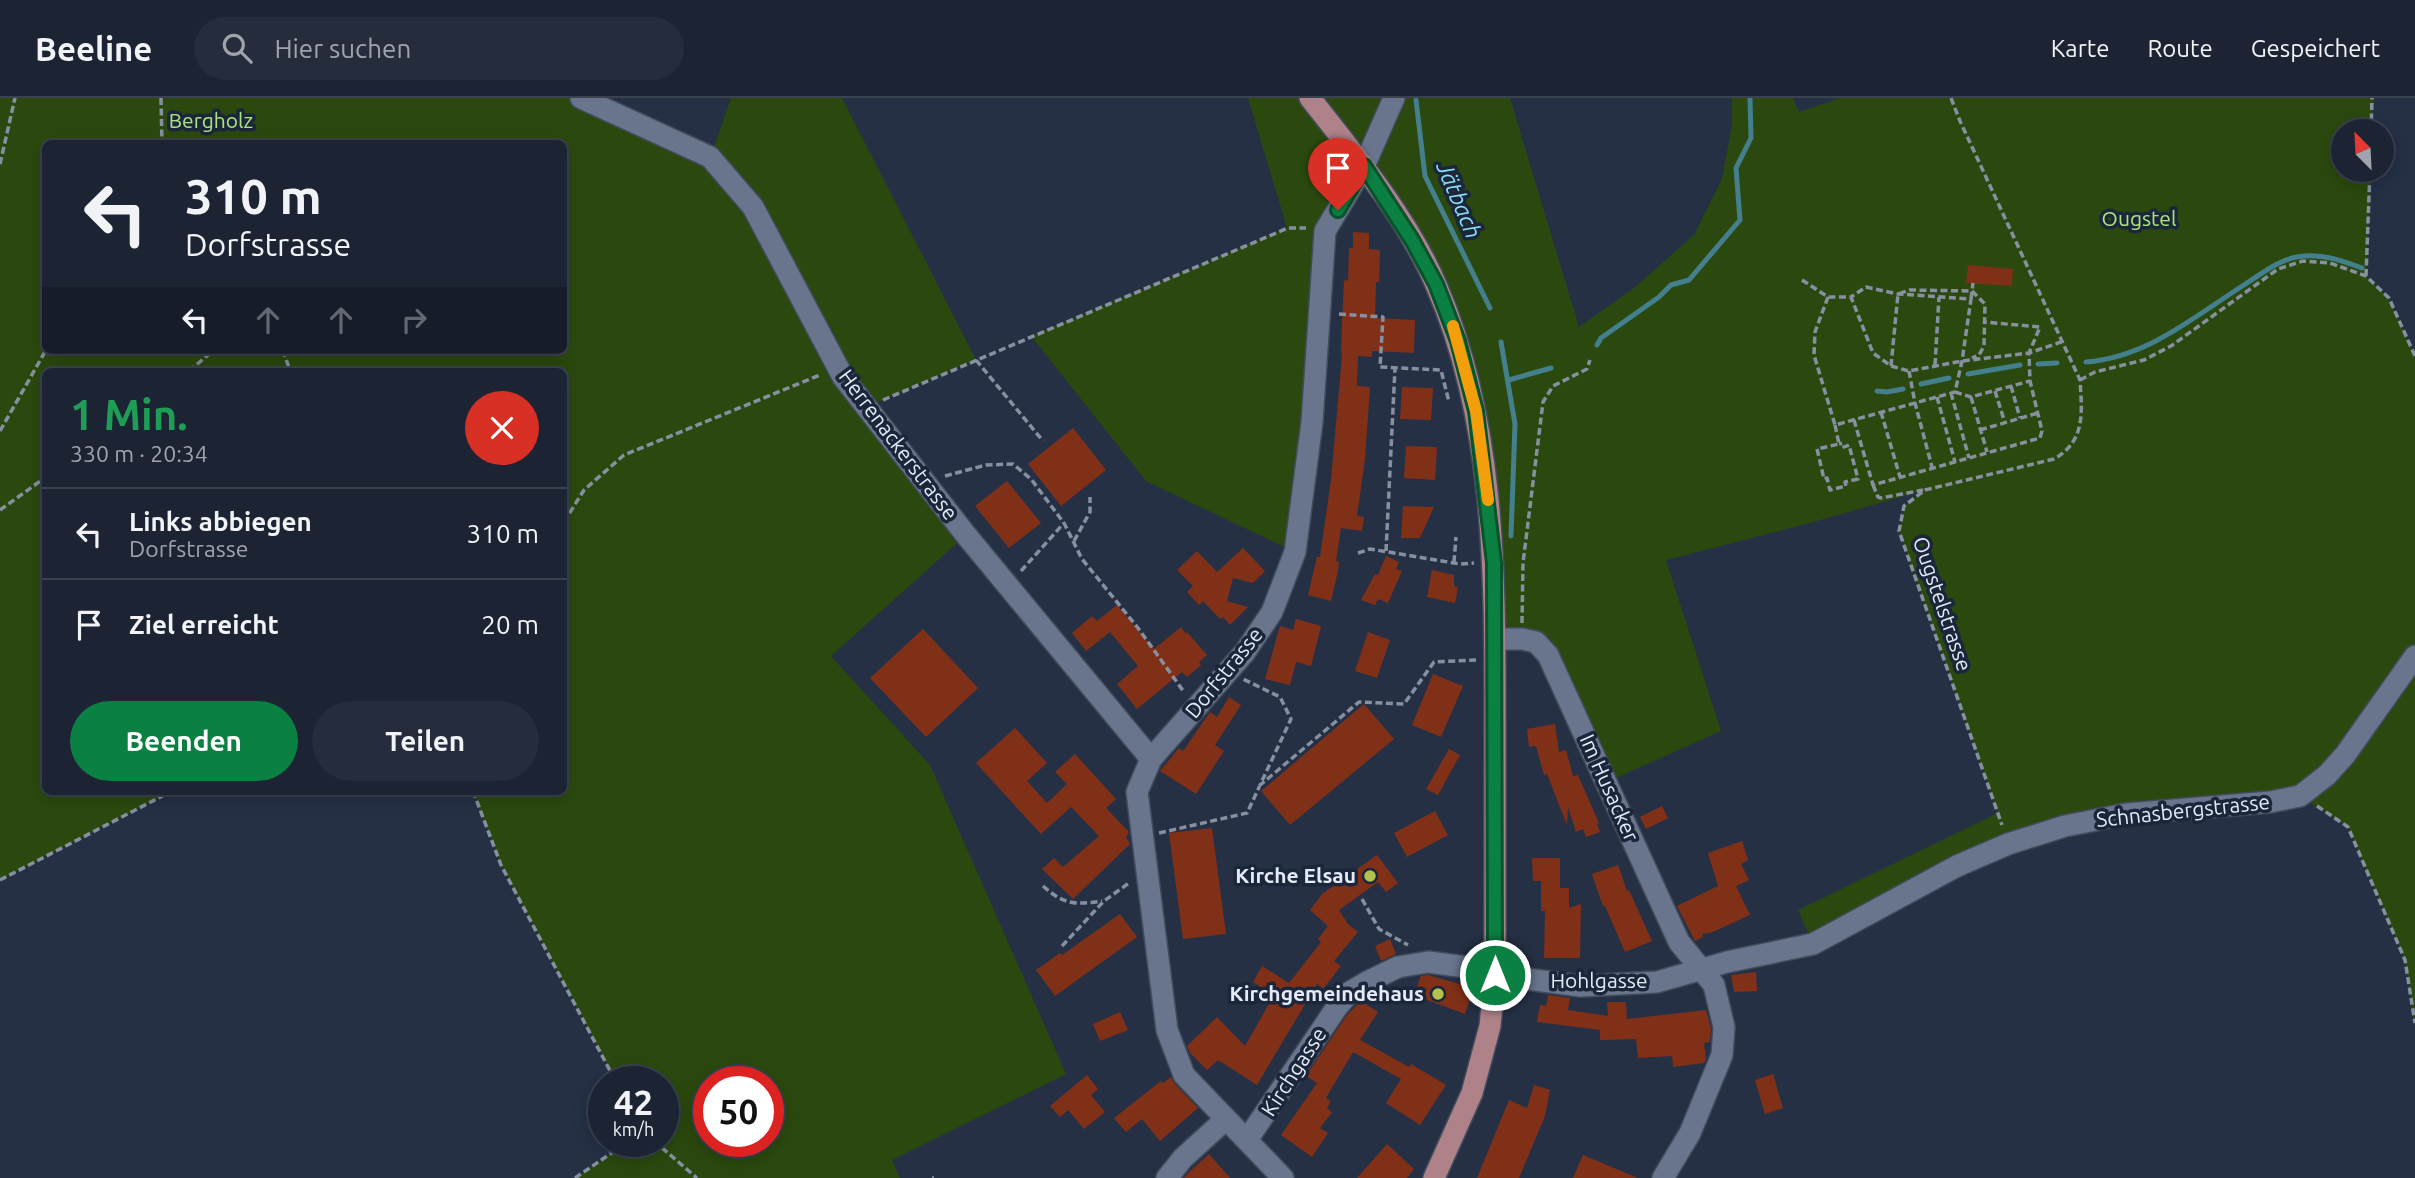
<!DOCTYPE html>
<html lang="de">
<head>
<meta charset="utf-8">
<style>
	:root { --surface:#1c2434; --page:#252c3c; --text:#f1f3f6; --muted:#a0a4ac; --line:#3a414f; --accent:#0b8043 }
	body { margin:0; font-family:Ubuntu,sans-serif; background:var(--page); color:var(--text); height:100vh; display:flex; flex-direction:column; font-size:26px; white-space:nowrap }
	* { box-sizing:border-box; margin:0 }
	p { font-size:23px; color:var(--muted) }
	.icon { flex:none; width:38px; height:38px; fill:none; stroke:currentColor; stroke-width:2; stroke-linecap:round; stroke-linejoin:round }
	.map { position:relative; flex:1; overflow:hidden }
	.panel { position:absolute; left:42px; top:270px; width:525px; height:427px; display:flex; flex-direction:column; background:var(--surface); border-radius:10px; box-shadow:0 4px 18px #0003,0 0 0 2px var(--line) }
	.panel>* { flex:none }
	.guide { position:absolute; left:42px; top:42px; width:525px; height:214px; border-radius:10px; box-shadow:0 4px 18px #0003,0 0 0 2px var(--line); background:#1c2434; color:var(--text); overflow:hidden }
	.needle { width:46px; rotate:336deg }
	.buttons { position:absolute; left:2331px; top:21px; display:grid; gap:14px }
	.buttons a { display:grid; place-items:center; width:63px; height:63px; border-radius:50%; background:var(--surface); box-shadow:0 4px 18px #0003,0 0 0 2px var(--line); font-size:35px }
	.speed { position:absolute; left:588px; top:968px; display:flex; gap:14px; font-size:35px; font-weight:700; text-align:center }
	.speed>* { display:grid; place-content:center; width:91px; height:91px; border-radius:50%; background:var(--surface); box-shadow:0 4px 18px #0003,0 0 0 2px var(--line); line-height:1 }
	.speed small { font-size:18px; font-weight:400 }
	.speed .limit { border:10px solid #d22; background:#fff; color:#111 }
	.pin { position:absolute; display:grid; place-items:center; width:60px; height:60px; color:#fff; margin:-72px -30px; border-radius:50% 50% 50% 0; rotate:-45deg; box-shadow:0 0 7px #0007 }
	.pin .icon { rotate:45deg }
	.me { position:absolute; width:77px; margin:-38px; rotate:0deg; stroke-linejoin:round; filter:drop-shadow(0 0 5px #0008) }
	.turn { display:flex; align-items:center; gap:24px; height:147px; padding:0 28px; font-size:32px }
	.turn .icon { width:91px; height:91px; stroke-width:2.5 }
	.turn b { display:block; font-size:49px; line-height:60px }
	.lanes { display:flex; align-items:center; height:66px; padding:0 28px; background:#0003; justify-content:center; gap:35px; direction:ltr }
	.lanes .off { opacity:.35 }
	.round { display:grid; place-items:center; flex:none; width:74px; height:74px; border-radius:37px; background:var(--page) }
	.headline { display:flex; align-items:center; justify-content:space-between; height:119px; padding:0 28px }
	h1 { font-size:42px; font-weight:600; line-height:52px; color:#1e9e55 }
	.cta { display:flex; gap:14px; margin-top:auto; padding:14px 28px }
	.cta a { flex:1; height:80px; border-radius:42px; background:var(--accent); color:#fff; font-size:28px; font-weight:600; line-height:80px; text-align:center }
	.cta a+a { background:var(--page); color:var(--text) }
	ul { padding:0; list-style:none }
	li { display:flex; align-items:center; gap:21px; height:91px; padding:0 28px; border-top:2px solid var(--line) }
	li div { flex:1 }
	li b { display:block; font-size:26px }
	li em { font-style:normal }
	header { display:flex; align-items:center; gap:42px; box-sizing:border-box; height:98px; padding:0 35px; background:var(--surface); border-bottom:2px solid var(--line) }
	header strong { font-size:33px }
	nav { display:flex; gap:38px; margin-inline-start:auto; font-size:24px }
	.search { width:490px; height:63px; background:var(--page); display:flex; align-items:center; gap:18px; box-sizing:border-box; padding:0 24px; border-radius:38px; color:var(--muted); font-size:26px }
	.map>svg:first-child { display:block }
</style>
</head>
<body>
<header>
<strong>Beeline</strong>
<div class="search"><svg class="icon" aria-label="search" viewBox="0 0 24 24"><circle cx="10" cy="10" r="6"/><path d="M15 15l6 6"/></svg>Hier suchen</div>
<nav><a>Karte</a><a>Route</a><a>Gespeichert</a></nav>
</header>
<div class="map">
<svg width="2415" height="1080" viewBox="0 0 2415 1080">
	<rect width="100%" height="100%" fill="#253045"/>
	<path fill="#2b490e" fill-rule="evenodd" d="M0,0H598L711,58L731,0H842L976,262L867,309L966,437L831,558L930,667L1066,976L892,1062L900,1080H575L629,1043H663V984L616,983L501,767L473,693H564V273H46V693H172L0,782ZM46,46H564V252H46ZM709,984H768V1043H709Z
		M1248,0H1510L1579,229L1634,190L1694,137L1722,81L1732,27V0H1793L1799,14L1840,0H2374L2372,33H2343V72H2371L2366,178L2389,200L2415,258V925L2405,862L2348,729L2300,698L2065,728L1813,846L1798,812L1998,715L1899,433L1904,408L1922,393L1810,425L1666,462L1721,633L1607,684L1548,557L1495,541L1458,243L1364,69L1325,133L1295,454L1146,383L1031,238L1287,130Z"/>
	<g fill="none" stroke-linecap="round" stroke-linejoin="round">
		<path stroke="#447f8e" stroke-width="5" d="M1416,2L1425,78L1490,210
			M1501,244L1515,326L1511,438
			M1597,247L1601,240L1659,199L1671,187L1689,182L1740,122L1736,70L1751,40L1750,0
			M2086,264C2149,259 2196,217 2247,185C2264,174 2283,159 2304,158C2324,156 2343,163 2362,170
			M2038,266L2057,265
			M1968,276L2020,267
			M1509,282L1551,270
			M1921,286L1949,280
			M1877,293L1887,294L1903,291"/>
	</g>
	<path fill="#813018" d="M1353,134L1369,135V151L1380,152L1379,184H1376L1375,220L1415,222L1414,255L1372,253V259L1358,258L1357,288L1370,289L1365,361L1357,418L1364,419L1362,433L1341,430L1336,463L1339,464L1338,473L1331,503L1308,497L1317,459H1320L1331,382L1342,258L1341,250L1344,182L1348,183L1349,150H1353Z
		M1968,167L2013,171L2012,188L1966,185Z
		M1402,289L1433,290L1431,322L1400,321Z
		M1073,330L1106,372L1061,408L1028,366Z
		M1406,348L1437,349L1435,382L1404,380Z
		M1007,383L1041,425L1009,450L975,408Z
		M1403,408L1434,409L1420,440H1401Z
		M1243,450L1265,473L1253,485L1233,480L1227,503L1248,509L1230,527L1223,519L1220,521L1203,503L1199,507L1187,494L1193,488L1177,472L1197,453L1217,474Z
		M1386,458L1399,464L1396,471L1402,473L1388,505L1378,501L1375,507L1361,502L1375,476L1378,477Z
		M1432,472L1454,477V488L1458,489L1455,505L1427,499Z
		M1117,507L1154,551L1181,529L1186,536L1187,534L1207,557L1199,564L1201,567L1187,579L1182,574L1137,611L1117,586L1138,568L1110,534L1086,553L1072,535L1092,518L1097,523Z
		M1296,521L1321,528L1311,568L1296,564L1290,587L1265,581L1280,528L1293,532Z
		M923,531L978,590L926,639L870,580Z
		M1368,534L1390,542L1377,580L1355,573Z
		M1433,576L1463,588L1441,639L1412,627Z
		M1229,599L1241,607L1215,647L1224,653L1196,696L1160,673L1179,650L1183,653L1210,614L1217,619Z
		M1364,606L1394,641L1290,727L1261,693Z
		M1555,626L1559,654L1566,652L1573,678L1578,677L1599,725L1597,726L1600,734L1586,739L1583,731L1576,734L1568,709L1567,727L1547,676L1544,677L1536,648L1529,649L1527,631Z
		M1015,630L1047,665L1027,683L1047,705L1067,686L1055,674L1075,656L1116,701L1106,710L1129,734L1126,739L1130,746L1073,801L1042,771L1054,760L1063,769L1099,738L1071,709L1041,736L976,665Z
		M1449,651L1460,657L1438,697L1426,691Z
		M1662,708L1668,720L1646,731L1640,719Z
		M1435,713L1448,737L1407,759L1394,735Z
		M1212,730L1226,836L1183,841L1169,735Z
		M1742,743L1748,762L1741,766L1749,782L1736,788L1750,817L1713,834L1702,836L1703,839L1695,843L1677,808L1718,788L1708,755Z
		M1377,757L1398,785L1386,794L1378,784L1339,812L1348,826L1358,834L1334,863L1341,868L1323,891L1317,886L1257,987L1218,962L1207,972L1190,955L1187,948L1217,919L1245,948L1274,897L1253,884L1262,868L1289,885L1321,844L1318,841L1328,828L1310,812L1322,796Z
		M1532,760H1560V790H1569V810L1581,806L1580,860H1544L1545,813H1541V783H1533Z
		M1618,767L1627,793L1629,792L1652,843L1625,854L1605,808H1603L1592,776Z
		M1120,816L1137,839L1055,898L1036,872L1060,855L1062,857Z
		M1390,841L1396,856L1381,863L1375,848Z
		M1756,874L1757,893L1734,894L1731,877Z
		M1428,877L1474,890L1465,916L1414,897L1421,878Z
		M1548,897L1570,900L1568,912L1608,918L1607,904H1626L1627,921L1706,912L1711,930L1710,944L1704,945L1706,961L1704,965L1673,969L1672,958L1638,960L1636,941L1600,942V932L1537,924L1540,907L1546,908Z
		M1361,903L1378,914L1360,942L1409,969L1411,966L1446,987L1420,1027L1386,1005L1401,981L1353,954L1326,1000L1331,1003L1327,1010L1332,1014L1320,1030L1328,1035L1312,1059L1281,1037L1317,985L1306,978L1347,917Z
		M1120,914L1128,932L1100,943L1093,926Z
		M1773,976L1783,1010L1765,1016L1755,982Z
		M1087,977L1098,991L1091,997L1105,1014L1084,1031L1068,1012L1060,1019L1050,1008Z
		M1171,979L1175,986L1198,1010L1160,1043L1142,1021L1126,1034L1114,1020L1161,983L1163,985Z
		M1534,987L1550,992L1545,1018L1519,1080H1477L1509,1002L1527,1010Z
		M1387,1046L1414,1071L1407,1080H1357Z
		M1209,1056L1230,1080H1184L1188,1075Z
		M1583,1057L1638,1080H1573Z"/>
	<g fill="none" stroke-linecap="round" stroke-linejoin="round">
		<g stroke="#414b5c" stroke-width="24">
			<path id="minor" d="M581,0L710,59L753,109L843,279L966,437L1151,661
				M1495,541H1522L1536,544L1548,557L1679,844L1714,887L1724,929L1722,957L1690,1035L1663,1080
				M1247,1042L1337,909L1350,894L1367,884L1398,869L1428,864L1466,869L1484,875L1504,878L1581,888L1657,884L1727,864L1813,846L1957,768L2008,746L2065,728L2126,716L2270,704L2300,698L2327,677L2345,657L2415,558
				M1167,1080L1183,1060L1226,1021
				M1283,1080L1184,977L1167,932L1137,694L1151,661L1245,554L1272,514L1295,454L1312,324L1325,133L1364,68L1394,0"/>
		</g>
		<g stroke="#414b5c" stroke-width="24">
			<path id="major" d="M1310,0C1355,57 1409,122 1437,189C1495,324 1495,473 1495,617C1495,704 1495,790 1495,877L1490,928L1472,995L1434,1080"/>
		</g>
		<path stroke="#8790a1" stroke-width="3.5" stroke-dasharray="7 3.5" stroke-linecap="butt" d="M161,0L162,46
			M1951,0L1960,23L2080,282C2082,314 2086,343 2054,361L1925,392L1904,408L1899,433L2002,727
			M2371,33L2372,0
			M0,66L15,0
			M2366,178L2370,72
			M1802,182L1828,199H1851L1873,255L1891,268L1909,273L1962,263L2029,255L2061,244
			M1828,199L1815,234L1814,257L1835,327L1955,294L1962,263L1971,201L1898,196L1866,189L1851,199
			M1971,201L1973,185
			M1339,216L1383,219L1380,269L1441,272L1449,304
			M283,252L290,273
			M976,262L1043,343
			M1935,267L1939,199
			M1891,268L1898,196L1910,192L1972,193L1985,206L1984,248L1979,257L1972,260
			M189,273L214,252
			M1909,273L1915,305L1932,369
			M2080,282L2095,274L2144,262L2171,248L2278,171L2303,163L2330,165L2366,178L2389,200L2415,258
			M2011,288L2020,320
			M1995,293L2005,325
			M1955,294L1971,299L2030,283
			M1951,295L1969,360
			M1937,299L1955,364
			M1971,299L1987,354
			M883,302L1288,130H1306
			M1881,314L1900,379
			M1854,322L1873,387L2040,340L2042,333L2030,283L2029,255L2040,229L1984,224
			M1835,327L1839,346L1817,351L1824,381L1827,380L1830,392L1846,388L1845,384L1858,381L1849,347L1844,349L1843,345L1839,346
			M1980,332L2038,315
			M0,333L46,252
			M945,378L986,367L1013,366L1031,381L1064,425L1082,461L1138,530L1184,594
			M1873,387L1878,399L1881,400L1923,392
			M0,412L46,379
			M564,424L584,392L624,357L820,277
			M1074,443L1090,414V399
			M1386,453L1395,270
			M1358,455L1370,451L1460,466L1474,465
			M1454,464L1456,439
			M1021,473L1064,425
			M1522,525L1523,465L1543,304L1553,288L1587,271L1590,262
			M1259,688L1359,604L1404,606L1434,564L1476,562
			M473,693L501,767L616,984
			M2317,708L2348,729L2405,862L2415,925
			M1159,735L1247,715L1291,621L1280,599L1243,581
			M0,782L172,693
			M1043,788C1064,807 1076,807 1102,803
			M1362,801L1379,831L1408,847
			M1062,848L1104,803L1129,785
			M654,1043L697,1080
			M575,1080L629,1043
			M932,1080H934"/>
		<use href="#minor" stroke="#68758d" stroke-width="21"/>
		<use href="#major" stroke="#af8289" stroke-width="21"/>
	</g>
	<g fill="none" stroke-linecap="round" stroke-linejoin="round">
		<g stroke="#07532c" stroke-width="18">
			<path id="route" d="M1338,112L1364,68L1412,142L1436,186L1458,243L1476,313L1494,465L1495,877"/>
		</g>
		<use href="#route" stroke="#0b8043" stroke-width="12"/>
		<path stroke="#f59e0b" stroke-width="12" d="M1453,228L1476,313L1488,402"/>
	</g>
	<g fill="#b2c34c" stroke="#1c263b" stroke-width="2.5">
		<circle cx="1370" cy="778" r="7"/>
		<circle cx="1438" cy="896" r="7"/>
	</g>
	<g text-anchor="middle" stroke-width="7" stroke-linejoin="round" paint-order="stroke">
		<g font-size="21" fill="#abe67c" stroke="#1c263b">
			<text x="211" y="30">Bergholz</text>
			<text x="2139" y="128">Ougstel</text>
		</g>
		<g font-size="21" fill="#e3ebf8" stroke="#1c263b">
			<text transform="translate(898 347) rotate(53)" y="7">Herrenackerstrasse</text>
			<text transform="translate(1942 506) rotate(71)" y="7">Ougstelstrasse</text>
			<text transform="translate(1224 575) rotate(-51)" y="7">Dorfstrasse</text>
			<text transform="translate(1609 690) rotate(66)" y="7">Im Husacker</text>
			<text transform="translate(2183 713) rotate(-6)" y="7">Schnasbergstrasse</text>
			<text x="1599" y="890">Hohlgasse</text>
			<text transform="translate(1294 974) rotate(-57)" y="7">Kirchgasse</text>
		</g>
		<g font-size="21" font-weight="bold" fill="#e3ebf8" stroke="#1c263b" text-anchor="end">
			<text x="1356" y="785">Kirche Elsau</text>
			<text x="1424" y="903">Kirchgemeindehaus</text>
		</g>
		<g font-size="23" font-style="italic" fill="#88def5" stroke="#1c263b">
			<text transform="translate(1459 102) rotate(67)" y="8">Jätbach</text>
		</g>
	</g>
</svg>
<div class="buttons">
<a><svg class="needle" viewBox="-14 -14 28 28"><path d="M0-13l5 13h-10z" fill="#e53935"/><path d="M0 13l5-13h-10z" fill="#a0a4ac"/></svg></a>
</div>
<div class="speed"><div>42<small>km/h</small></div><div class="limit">50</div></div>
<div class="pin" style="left:1338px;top:112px;background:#d93025"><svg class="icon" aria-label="arrive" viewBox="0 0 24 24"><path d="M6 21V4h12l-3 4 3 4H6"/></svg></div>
<svg class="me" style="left:1495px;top:877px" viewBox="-20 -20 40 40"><circle r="17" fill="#0b8043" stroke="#fff" stroke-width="3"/><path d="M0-11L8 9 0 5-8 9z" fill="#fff"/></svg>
<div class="guide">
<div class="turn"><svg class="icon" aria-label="left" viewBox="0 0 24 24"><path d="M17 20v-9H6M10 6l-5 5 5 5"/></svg><div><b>310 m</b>Dorfstrasse</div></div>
<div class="lanes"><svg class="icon" aria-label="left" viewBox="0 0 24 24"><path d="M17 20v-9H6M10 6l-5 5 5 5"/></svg><svg class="icon off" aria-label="ahead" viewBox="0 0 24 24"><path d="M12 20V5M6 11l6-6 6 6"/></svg><svg class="icon off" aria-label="ahead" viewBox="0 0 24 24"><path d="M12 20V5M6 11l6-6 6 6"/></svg><svg class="icon off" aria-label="right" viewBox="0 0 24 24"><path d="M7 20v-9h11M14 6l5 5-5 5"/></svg></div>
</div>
<section class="panel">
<div class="headline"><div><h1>1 Min.</h1><p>330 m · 20:34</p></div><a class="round" style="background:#d93025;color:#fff"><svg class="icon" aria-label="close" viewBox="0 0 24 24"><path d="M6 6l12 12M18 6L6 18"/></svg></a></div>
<ul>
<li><svg class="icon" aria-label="left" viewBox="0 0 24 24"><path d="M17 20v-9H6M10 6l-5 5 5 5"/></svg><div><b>Links abbiegen</b><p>Dorfstrasse</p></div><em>310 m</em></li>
<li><svg class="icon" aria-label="arrive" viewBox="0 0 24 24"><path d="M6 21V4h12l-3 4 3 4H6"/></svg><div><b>Ziel erreicht</b></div><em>20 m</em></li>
</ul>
<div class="cta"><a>Beenden</a><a>Teilen</a></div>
</section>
</div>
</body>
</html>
